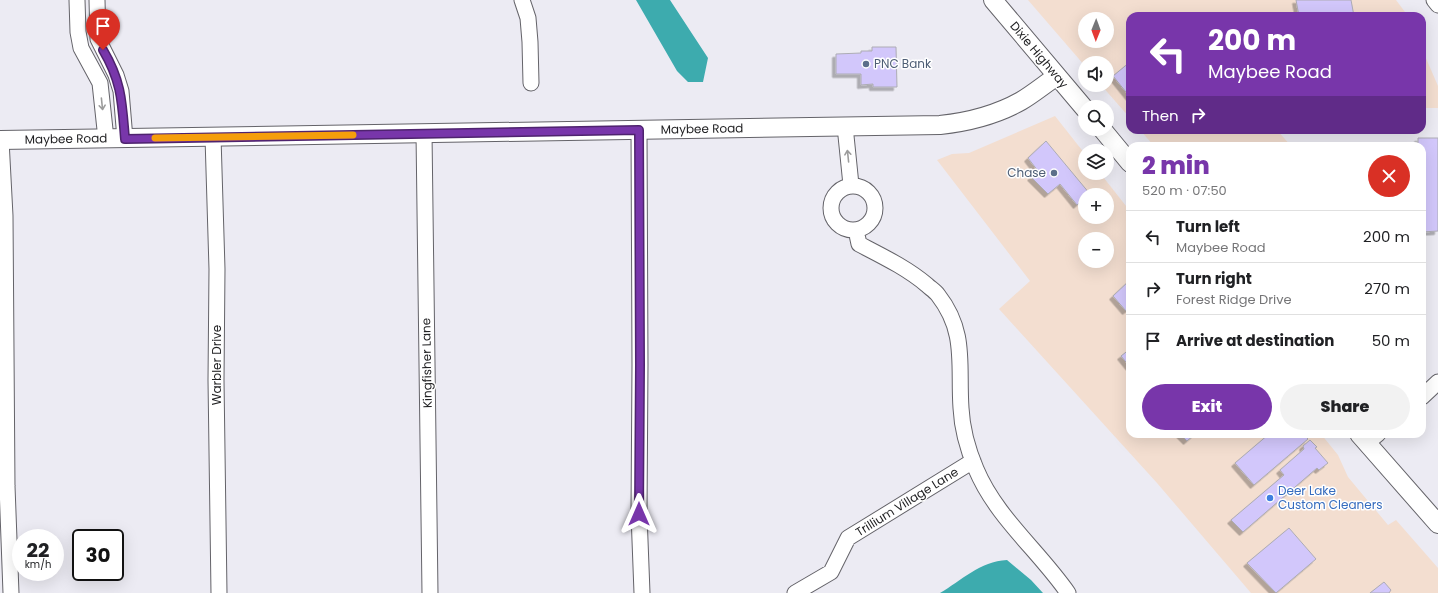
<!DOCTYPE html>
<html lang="en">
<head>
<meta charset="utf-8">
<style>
	:root { --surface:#fff; --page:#f2f2f2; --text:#202124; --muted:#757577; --line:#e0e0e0; --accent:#7836aa }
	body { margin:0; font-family:Poppins,sans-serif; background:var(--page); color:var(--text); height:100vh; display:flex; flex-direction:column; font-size:15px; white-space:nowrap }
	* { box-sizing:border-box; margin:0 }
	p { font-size:13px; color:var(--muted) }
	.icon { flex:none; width:22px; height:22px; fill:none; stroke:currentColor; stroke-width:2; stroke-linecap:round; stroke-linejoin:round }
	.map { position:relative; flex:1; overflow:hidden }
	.details { position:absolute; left:1126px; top:142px; width:300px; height:296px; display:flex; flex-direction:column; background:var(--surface); border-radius:12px; box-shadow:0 4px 16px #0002 }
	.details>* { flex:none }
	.banner { position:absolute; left:1126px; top:12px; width:300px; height:122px; border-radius:12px; box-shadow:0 4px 16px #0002; background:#7836aa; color:#fff; overflow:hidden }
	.needle { width:26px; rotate:181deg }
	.fabs { position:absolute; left:1078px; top:12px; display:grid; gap:8px }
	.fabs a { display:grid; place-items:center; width:36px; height:36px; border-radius:50%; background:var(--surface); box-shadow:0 4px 16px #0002; font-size:20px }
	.speed { position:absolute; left:12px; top:529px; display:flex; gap:8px; font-size:20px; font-weight:700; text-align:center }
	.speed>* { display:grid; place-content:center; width:52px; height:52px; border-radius:50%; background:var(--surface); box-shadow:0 4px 16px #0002; line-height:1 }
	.speed small { font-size:10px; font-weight:400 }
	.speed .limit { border:2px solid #111; border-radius:6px; background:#fff; color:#111 }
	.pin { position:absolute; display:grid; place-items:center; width:34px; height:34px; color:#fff; margin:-41px -17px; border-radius:50% 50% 50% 0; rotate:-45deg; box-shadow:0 0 4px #0007 }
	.pin .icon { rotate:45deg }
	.me { position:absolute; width:44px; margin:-22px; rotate:0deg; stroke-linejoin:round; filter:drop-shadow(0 0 3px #0008) }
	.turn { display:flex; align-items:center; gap:14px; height:84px; padding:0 16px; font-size:18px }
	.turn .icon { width:52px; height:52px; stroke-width:2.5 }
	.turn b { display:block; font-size:28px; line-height:34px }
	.then { display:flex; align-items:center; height:38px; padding:0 16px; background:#0003; gap:8px; font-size:15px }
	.round { display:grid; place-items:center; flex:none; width:42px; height:42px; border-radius:21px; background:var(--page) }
	.head { display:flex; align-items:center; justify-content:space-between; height:68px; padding:0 16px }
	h1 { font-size:24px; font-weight:800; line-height:30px; color:var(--accent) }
	.button { display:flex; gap:8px; margin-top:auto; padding:8px 16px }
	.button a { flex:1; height:46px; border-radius:24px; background:var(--accent); color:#fff; font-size:16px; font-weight:800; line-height:46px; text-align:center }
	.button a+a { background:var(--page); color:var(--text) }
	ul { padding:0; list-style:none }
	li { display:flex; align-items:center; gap:12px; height:52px; padding:0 16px; border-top:1px solid var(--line) }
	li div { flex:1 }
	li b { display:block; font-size:15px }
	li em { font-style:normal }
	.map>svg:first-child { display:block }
</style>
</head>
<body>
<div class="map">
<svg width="1438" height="593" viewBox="0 0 1438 593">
	<defs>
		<filter id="shadow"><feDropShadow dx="-3.5" dy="3.5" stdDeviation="0" flood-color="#0004"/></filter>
	</defs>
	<rect width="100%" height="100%" fill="#ecebf3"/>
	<path fill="#f3ded0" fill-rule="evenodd" d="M1028,0H1396L1408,16H1130V118L1101,85H1107V63H1085V66ZM1085,19H1107V41H1085Z
		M1422,49L1438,86V108H1422Z
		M1055,116L1085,154V173H1100L1130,211V434H1321L1338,455L1348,477L1388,525L1396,520L1438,568V593H1251L1157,483L999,309L1030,281L937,160L952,154L969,153ZM1085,195H1107V217H1085ZM1085,239H1107V261H1085Z
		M1140,130H1277L1291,146H1154Z"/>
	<path fill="#3dabae" d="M636,0H670L708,58L703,82H688L677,71Z
		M1007,560L1031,580L1043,593H940C961,581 980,561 1007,560Z"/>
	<path fill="#d2c7fb" stroke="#adacb4" filter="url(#shadow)" d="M1296,0H1351L1354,16H1299Z
		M872,47H896L897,87H873V84L861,85V74H836V54L861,53V51H872Z
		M1130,62V97L1113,76Z
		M1418,138H1438V231L1422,232V146H1381V143H1418Z
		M1046,141L1090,194L1085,195V198L1077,205L1060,184L1048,194L1031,177L1038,171L1028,158Z
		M1130,280V308L1126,311L1113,296Z
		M1130,349V367L1121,356Z
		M1180,434H1195L1187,441Z
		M1269,434H1303L1308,439L1254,485L1235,463Z
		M1310,440L1317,447L1315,448L1328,463L1319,470L1317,468L1243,532L1231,520L1284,475L1280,470L1304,449L1303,446Z
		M1289,528L1316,559L1276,593L1247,563Z
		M1384,582L1391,590L1389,593H1370Z"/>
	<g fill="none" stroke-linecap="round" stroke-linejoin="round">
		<g stroke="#646369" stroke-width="17">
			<path id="minor" d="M77,0L78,32L81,48L100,83L106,139
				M97,0L98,39L116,75L121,91L125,139
				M522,0L528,18L530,42L531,83
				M1434,0L1438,5
				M845,126L851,185
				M639,130L640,365L639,514L642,593
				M424,133L430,593
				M213,137L217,269L216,380L219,593
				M1,140L5,216L7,486L11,593
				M831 208a22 22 0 1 1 44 0a22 22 0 1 1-44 0Z
				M856,230L859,244C882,256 907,268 927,285C930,288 935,291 938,295C967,332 958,365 961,408C962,429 968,450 976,469C996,517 1039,551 1068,593
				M1422,397L1438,382
				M1367,443L1378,434
				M795,593L831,572L848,538L973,461"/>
		</g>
		<g stroke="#646369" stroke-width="20">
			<path id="major" d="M993,0L1085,109
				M1102,129L1130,163
				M0,140L940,125C968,122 996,115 1021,101C1033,94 1045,84 1057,76
				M1359,434L1438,524"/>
		</g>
		<use href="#minor" stroke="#fff" stroke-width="15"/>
		<use href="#major" stroke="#fff" stroke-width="18"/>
	</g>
	<defs><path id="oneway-shaft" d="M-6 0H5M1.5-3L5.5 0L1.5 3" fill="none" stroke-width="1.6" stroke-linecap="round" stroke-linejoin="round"/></defs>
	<g stroke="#9c9c9c">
		<use href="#oneway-shaft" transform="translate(102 104) rotate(84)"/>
		<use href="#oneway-shaft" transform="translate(848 156) rotate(-96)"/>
	</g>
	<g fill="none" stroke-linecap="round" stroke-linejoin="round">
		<g stroke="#4e236e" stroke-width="10">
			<path id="route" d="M103,50C122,82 122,103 125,139L639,130L640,365L639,514"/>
		</g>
		<use href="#route" stroke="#7836aa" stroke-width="7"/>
		<path stroke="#f59e0b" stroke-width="7" d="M155,138L353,135"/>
	</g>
	<g fill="#5c6f8a" stroke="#fff" stroke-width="1.5">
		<circle cx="866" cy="64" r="4"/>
		<circle cx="1054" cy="173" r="4"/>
	</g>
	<circle fill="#3f7fe0" stroke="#fff" stroke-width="1.5" cx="1270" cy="498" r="4"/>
	<g text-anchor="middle" stroke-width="3" stroke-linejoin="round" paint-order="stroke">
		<g font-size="12" fill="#222224" stroke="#fff">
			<text transform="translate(1039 55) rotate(50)" y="4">Dixie Highway</text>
			<text transform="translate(702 129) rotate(-1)" y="4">Maybee Road</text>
			<text transform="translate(66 139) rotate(-1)" y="4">Maybee Road</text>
			<text transform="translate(427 363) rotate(-91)" y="4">Kingfisher Lane</text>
			<text transform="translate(217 365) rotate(-90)" y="4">Warbler Drive</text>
			<text transform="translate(907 502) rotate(-32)" y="4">Trillium Village Lane</text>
		</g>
		<g font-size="12" fill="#4e5e75" stroke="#fff" text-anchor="start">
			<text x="874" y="68">PNC Bank</text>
			<text x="1046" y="177" text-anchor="end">Chase</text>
		</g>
		<g font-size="12" fill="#366cbe" stroke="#fff" text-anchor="start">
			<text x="1278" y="495">Deer Lake<tspan x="1278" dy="14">Custom Cleaners</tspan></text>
		</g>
	</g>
</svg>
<div class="fabs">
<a><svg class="needle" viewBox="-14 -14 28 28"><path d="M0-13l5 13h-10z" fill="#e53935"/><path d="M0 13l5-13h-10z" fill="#757577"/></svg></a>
<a><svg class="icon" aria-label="sound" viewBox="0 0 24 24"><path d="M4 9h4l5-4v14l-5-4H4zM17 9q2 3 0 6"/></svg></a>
<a><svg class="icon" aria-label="search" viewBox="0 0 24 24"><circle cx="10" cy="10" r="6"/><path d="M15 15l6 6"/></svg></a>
<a><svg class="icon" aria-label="layers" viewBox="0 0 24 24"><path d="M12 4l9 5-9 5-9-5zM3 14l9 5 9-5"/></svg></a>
<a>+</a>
<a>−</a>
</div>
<div class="speed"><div>22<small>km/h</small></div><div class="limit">30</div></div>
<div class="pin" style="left:103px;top:50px;background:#d93025"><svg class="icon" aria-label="arrive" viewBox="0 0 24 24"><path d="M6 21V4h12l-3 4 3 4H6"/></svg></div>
<svg class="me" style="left:639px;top:514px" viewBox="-20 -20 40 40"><path d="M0-17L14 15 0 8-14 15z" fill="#7836aa" stroke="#fff" stroke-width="4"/></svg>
<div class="banner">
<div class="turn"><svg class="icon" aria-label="left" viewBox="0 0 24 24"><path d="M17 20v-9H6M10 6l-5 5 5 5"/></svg><div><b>200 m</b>Maybee Road</div></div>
<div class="then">Then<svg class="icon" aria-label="right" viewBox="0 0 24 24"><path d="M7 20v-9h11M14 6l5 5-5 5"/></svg></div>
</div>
<section class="details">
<div class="head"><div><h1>2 min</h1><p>520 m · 07:50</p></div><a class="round" style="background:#d93025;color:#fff"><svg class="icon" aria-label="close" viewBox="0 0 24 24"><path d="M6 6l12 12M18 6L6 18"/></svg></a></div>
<ul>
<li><svg class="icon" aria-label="left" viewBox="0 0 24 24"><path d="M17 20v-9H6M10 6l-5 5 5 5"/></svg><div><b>Turn left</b><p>Maybee Road</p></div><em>200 m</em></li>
<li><svg class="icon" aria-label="right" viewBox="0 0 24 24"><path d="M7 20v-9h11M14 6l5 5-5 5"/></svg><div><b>Turn right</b><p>Forest Ridge Drive</p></div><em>270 m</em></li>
<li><svg class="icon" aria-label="arrive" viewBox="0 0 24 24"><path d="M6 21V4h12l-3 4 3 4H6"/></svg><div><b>Arrive at destination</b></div><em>50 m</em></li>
</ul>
<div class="button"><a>Exit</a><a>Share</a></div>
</section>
</div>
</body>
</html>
